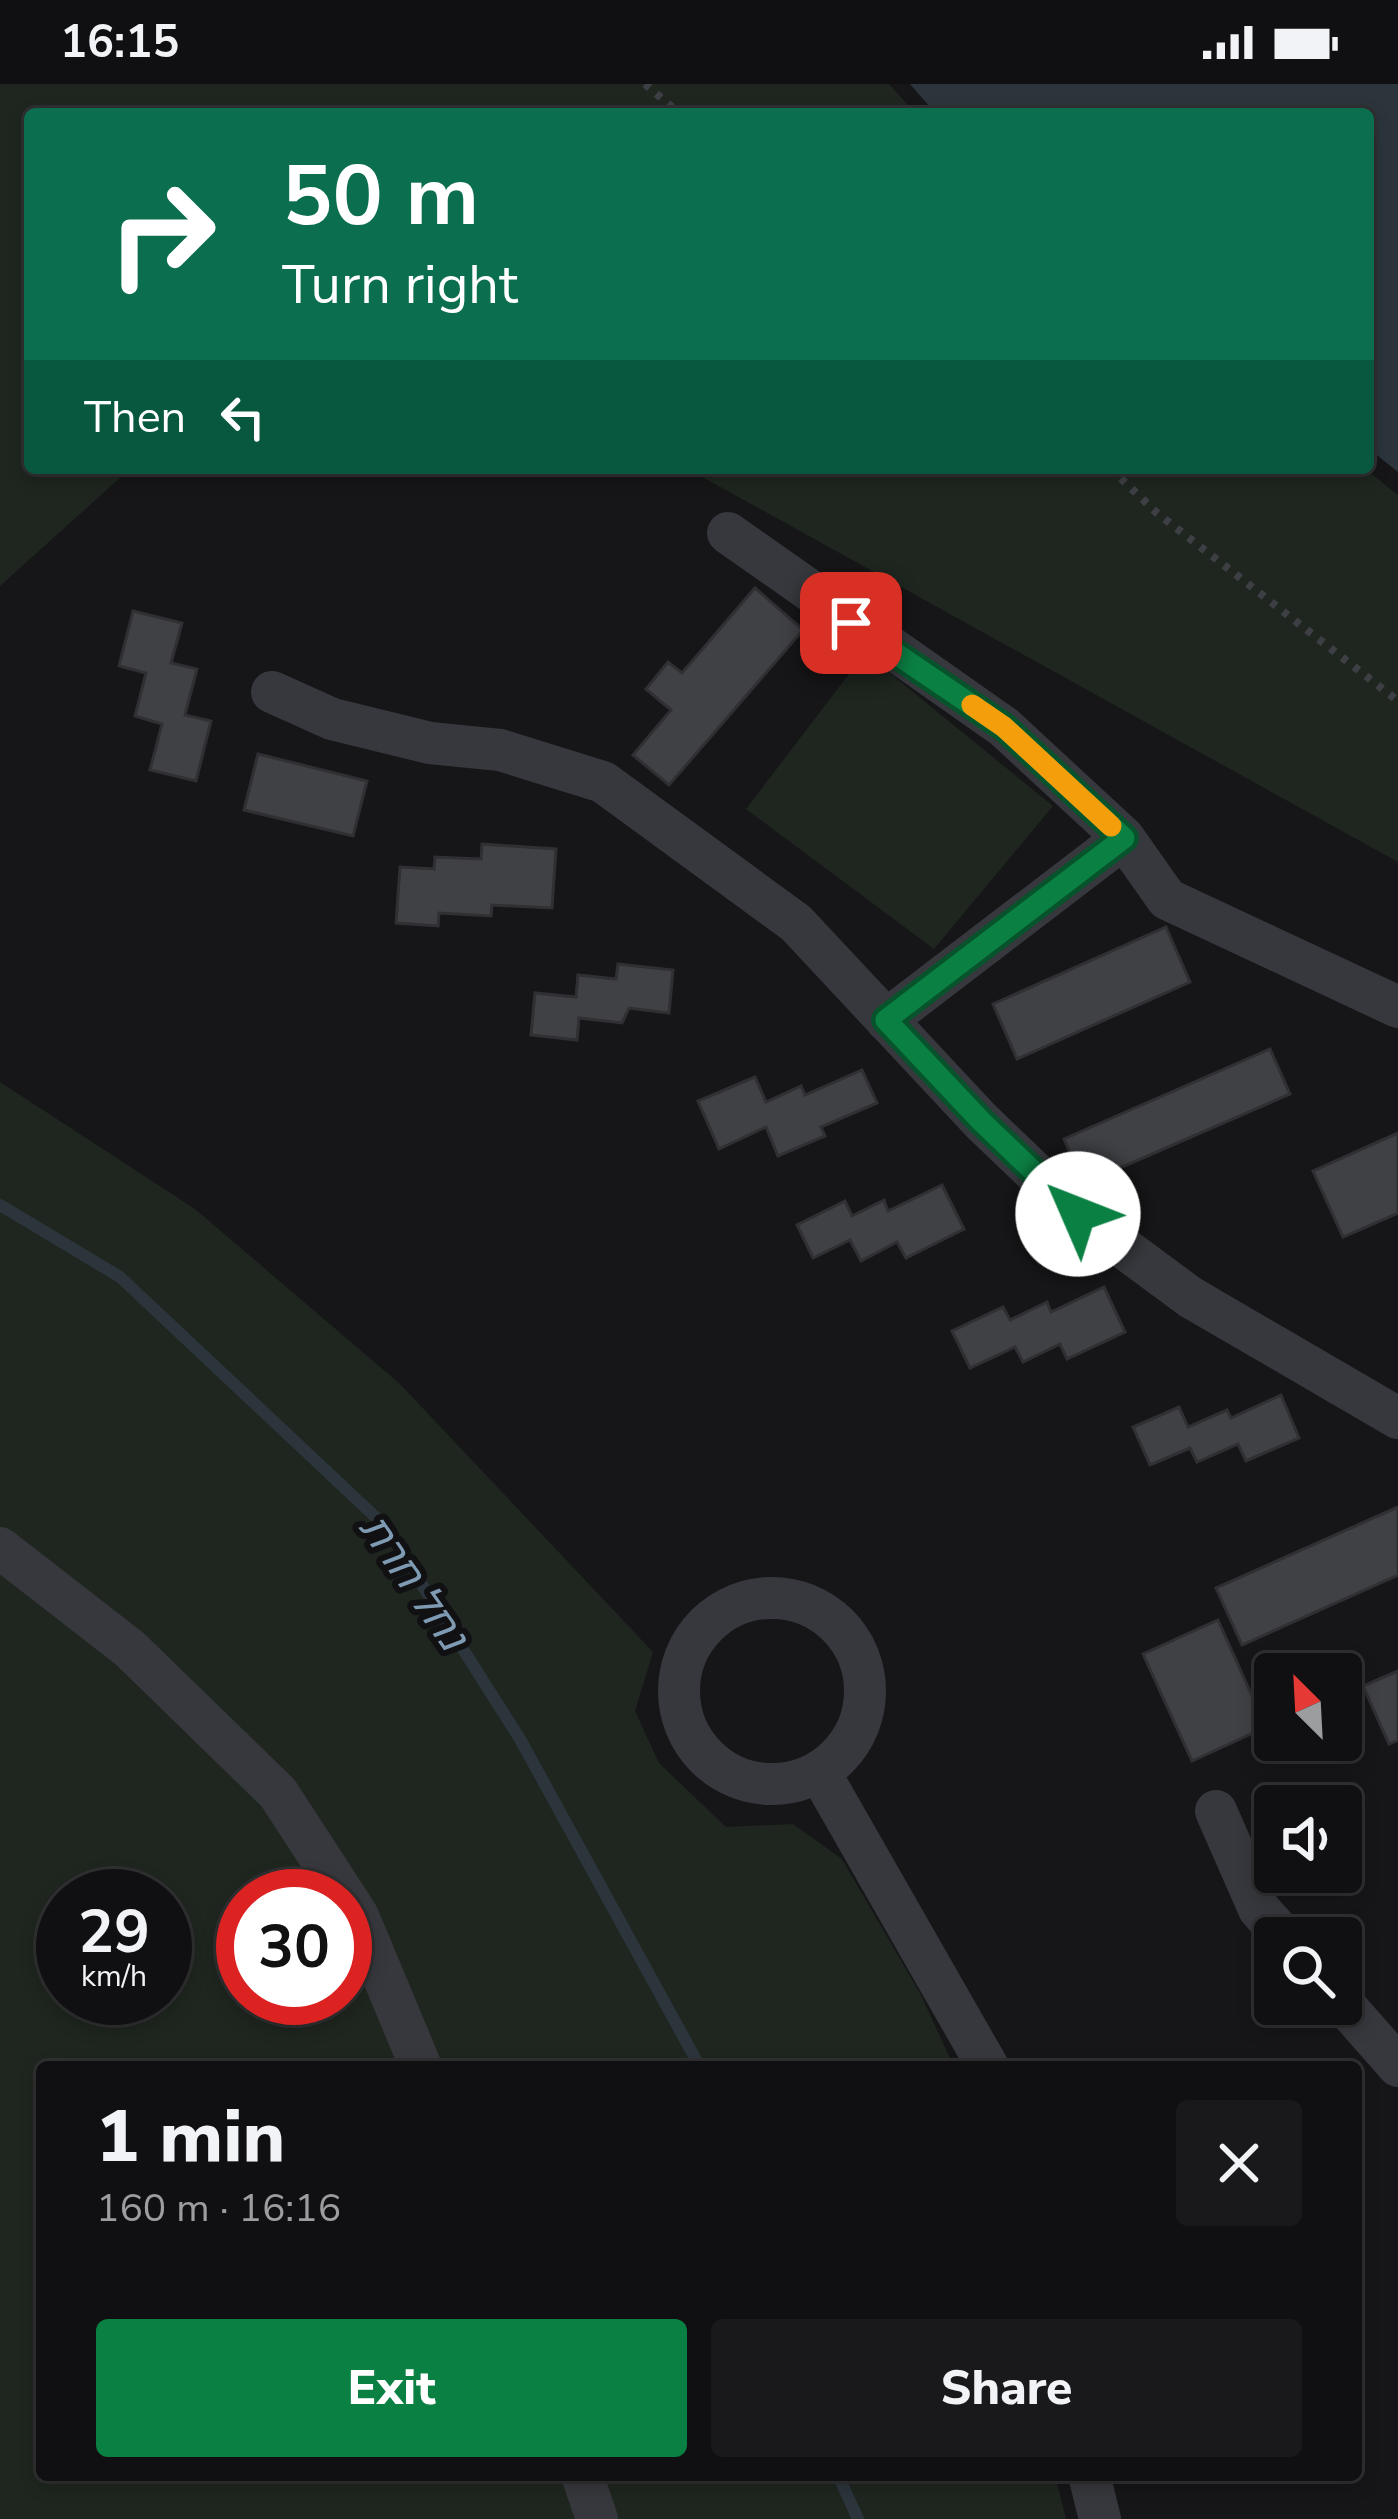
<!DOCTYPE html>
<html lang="en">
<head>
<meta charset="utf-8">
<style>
	:root { --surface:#101012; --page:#19191b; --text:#f1f3f6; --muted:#9c9d9f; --line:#303032; --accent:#0b8043 }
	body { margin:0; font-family:"Nunito Sans","Noto Sans Hebrew",sans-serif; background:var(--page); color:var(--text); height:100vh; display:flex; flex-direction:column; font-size:45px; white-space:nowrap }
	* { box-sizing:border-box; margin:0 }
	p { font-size:39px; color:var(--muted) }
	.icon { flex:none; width:66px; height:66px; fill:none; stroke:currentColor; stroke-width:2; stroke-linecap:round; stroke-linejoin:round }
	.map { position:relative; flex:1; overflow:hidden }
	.drawer { position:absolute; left:36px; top:1977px; width:1326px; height:420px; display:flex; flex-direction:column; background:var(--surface); border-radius:12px; box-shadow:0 6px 18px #0003,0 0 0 3px var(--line) }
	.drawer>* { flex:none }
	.hud { position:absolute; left:24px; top:24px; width:1350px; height:366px; border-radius:12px; box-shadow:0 6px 18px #0003,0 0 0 3px var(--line); background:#0b6e4f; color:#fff; overflow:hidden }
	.needle { width:78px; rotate:336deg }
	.buttons { position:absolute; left:1254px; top:1569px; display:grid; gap:24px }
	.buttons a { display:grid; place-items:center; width:108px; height:108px; border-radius:12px; background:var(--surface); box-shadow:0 6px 18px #0003,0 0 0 3px var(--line); font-size:60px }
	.speed { position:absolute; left:36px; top:1785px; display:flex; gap:24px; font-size:60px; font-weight:700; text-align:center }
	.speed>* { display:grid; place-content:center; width:156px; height:156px; border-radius:50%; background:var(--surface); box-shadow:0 6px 18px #0003,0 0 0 3px var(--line); line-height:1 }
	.speed small { font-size:30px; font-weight:400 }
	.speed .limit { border:18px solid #d22; background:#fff; color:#111 }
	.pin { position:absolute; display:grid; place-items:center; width:102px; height:102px; color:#fff; margin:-51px; border-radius:24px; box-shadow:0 6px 18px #0006 }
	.me { position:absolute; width:132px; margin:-66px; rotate:314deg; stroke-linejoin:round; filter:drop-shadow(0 0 9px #0008) }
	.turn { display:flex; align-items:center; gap:42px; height:252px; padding:0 60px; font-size:54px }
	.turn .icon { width:156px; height:156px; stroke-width:2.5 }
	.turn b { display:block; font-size:84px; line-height:102px }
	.then { display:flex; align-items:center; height:114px; padding:0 60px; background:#0003; gap:24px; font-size:45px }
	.round { display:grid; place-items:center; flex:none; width:126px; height:126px; border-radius:12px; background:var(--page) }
	.headline { display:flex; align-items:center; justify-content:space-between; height:204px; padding:0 60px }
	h1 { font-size:72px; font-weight:800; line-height:90px }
	.primary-button { display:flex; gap:24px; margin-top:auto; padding:24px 60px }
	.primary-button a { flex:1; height:138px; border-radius:12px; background:var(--accent); color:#fff; font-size:48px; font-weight:800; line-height:138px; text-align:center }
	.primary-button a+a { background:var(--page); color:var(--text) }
	.status { display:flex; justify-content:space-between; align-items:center; height:84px; padding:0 60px; background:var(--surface); direction:ltr }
	.status svg { height:33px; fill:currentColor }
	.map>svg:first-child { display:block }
</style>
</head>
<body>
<div class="status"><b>16:15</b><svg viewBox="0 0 49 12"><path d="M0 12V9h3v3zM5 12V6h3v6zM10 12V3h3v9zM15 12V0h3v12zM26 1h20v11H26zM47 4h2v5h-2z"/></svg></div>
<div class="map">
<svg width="1398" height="2435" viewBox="0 0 1398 2435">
	<rect width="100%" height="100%" fill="#161618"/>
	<path fill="#1e261f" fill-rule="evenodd" d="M0,0H889L916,30H30V384H131L0,502Z
		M686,384H1364L1398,411V778Z
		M865,569L1053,722L934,865L746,725Z
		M0,998L195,1125L400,1300L653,1568L635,1627L659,1679L726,1743L793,1740L842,1775L921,1911L954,1983H42V2391H1055L1066,2435H0ZM63,1812H165V1914H63ZM243,1812H345V1914H243Z"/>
	<path fill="#2c353c" d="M910,0H1398V388L1368,364V30H936Z"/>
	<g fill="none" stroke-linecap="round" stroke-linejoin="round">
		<path stroke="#2c353c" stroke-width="12" d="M0,1121L120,1193L384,1441L520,1655L700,1983
			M838,2391L858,2435"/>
	</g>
	<path fill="#404145" stroke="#303034" stroke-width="3" d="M755,504L803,546L669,701L633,671L671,626L646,605L668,578L682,589Z
		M133,527L182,539L171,579L197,585L185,631L211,637L196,697L150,686L162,640L135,632L146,589L119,582Z
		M258,670L367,697L353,752L244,726Z
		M482,760L556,765L552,824L492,821L491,832L439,829L438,842L396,839L400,783L434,785L435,773L481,775Z
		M1166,843L1190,898L1017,975L993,920Z
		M618,880L673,886L669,929L629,924L622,939L579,934L577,956L531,951L535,909L576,913L578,891L616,895Z
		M1270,965L1290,1010L1083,1100L1064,1055Z
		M862,986L877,1019L821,1043L825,1052L778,1072L766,1043L719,1065L698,1017L755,993L766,1018L801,1002L805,1011Z
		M1398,1049V1129L1343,1153L1313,1087Z
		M942,1101L964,1145L906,1174L897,1158L861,1177L850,1156L813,1174L797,1141L845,1117L852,1132L884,1116L888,1127Z
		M1104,1203L1125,1248L1067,1275L1060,1260L1023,1278L1015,1263L970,1284L952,1247L1003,1223L1010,1236L1047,1218L1051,1228Z
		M1281,1311L1299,1354L1246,1377L1238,1360L1197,1378L1190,1364L1150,1381L1133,1343L1179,1323L1188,1343L1227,1326L1231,1334Z
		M1398,1423V1491L1242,1561L1216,1504Z
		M1218,1536L1266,1643L1192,1677L1143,1570Z
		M1398,1587V1656L1389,1660L1363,1602Z"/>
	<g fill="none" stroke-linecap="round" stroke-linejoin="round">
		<path stroke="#3d3f44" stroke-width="8" stroke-dasharray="6 9" stroke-linecap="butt" d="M645,0L680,30
			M1110,384L1157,429L1398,617"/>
		<path stroke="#37383d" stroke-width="42" d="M728,449L1004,643L1124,754L1167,815L1398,923
			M272,608L332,635L430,659L500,666L603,698L796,839L981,1037L1078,1130L1190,1213L1398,1334
			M886,936L1124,754
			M0,1464L130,1565L278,1709L358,1832L421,1983
			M679 1607a93 93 0 1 1 186 0a93 93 0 1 1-186 0Z
			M820,1689L988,1983
			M1216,1727L1259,1825L1285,1854
			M1341,1917L1398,1982
			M582,2391L597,2435
			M1089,2391L1100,2435"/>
	</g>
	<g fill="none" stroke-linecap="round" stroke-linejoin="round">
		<g stroke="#07532c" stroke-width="30">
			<path id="route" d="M851,539L1004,643L1124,754L886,936L981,1037L1078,1130"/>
		</g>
		<use href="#route" stroke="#0b8043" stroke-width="21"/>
		<path stroke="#f59e0b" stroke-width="21" d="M972,621L1004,643L1111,742"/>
	</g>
	<g text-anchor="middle" stroke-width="12" stroke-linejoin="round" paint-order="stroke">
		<g font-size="42" font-style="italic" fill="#7f9bb3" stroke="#111113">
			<text transform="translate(414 1497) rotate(55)" y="15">נחל חרת</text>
		</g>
	</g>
</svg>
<div class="buttons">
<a><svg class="needle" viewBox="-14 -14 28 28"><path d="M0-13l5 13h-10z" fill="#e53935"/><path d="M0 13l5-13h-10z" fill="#9c9d9f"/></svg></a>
<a><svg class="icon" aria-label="sound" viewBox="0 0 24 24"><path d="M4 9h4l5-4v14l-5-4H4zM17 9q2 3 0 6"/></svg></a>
<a><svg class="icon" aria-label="search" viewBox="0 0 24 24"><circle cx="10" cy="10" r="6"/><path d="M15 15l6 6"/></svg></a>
</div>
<div class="speed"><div>29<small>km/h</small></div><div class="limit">30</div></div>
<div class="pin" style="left:851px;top:539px;background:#d93025"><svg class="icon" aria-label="arrive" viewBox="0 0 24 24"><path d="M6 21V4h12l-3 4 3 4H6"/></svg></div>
<svg class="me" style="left:1078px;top:1130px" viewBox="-20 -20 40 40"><circle r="19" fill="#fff"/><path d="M0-13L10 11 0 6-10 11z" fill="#0b8043"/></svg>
<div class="hud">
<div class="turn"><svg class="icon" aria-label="right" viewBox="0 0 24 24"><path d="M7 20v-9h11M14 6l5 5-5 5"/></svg><div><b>50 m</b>Turn right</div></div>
<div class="then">Then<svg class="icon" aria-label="left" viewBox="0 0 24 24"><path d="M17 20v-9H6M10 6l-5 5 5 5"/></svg></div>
</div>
<section class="drawer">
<div class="headline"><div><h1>1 min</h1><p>160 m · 16:16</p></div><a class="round"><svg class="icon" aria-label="close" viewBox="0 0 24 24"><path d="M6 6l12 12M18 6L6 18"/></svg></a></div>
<div class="primary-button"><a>Exit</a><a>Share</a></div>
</section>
</div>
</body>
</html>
